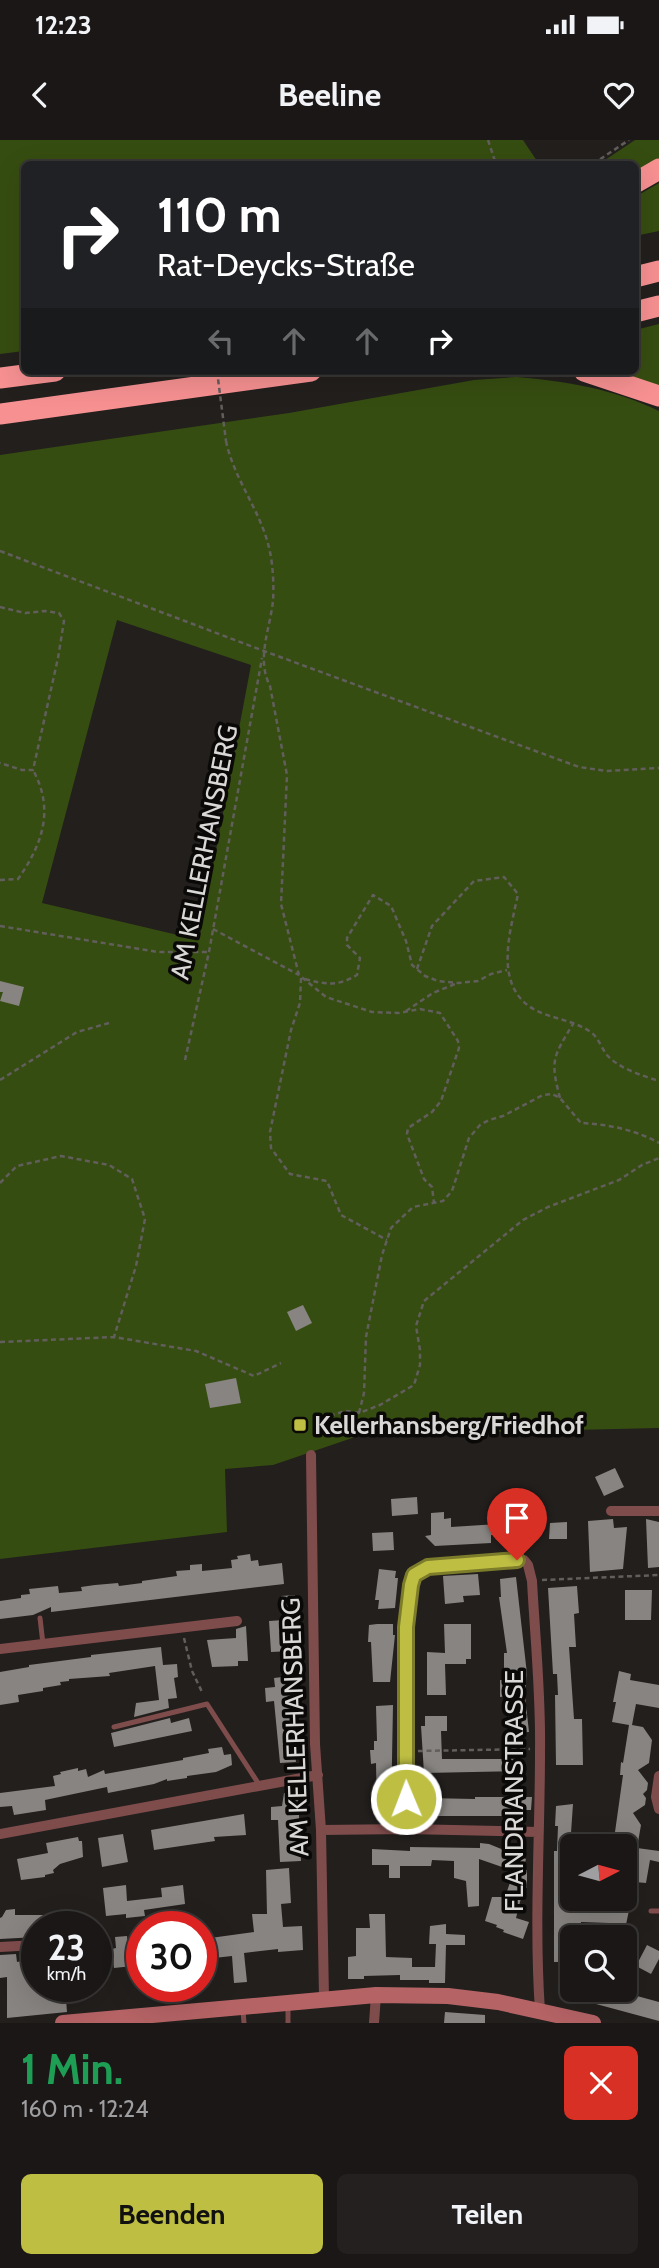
<!DOCTYPE html>
<html lang="de">
<head>
<meta charset="utf-8">
<style>
	:root { --surface:#1a1716; --page:#23201f; --text:#f1f3f6; --muted:#9f9fa1; --line:#383635; --accent:#bebf42 }
	body { margin:0; font-family:Cabin,sans-serif; background:var(--page); color:var(--text); height:100vh; display:flex; flex-direction:column; font-size:26px; white-space:nowrap }
	* { box-sizing:border-box; margin:0 }
	p { font-size:23px; color:var(--muted) }
	.icon { flex:none; width:38px; height:38px; fill:none; stroke:currentColor; stroke-width:2; stroke-linecap:round; stroke-linejoin:round }
	.map { position:relative; height:1883px; overflow:hidden }
	.sheet { display:flex; flex-direction:column; background:var(--surface); flex:1 }
	.sheet>* { flex:none }
	.guide { position:absolute; left:21px; top:21px; width:618px; height:214px; border-radius:10px; box-shadow:0 7px 28px #0002,0 0 0 2px var(--line); background:#202124; color:#fff; overflow:hidden }
	.needle { width:46px; rotate:84deg }
	.buttons { position:absolute; left:560px; top:1694px; display:grid; gap:14px }
	.buttons a { display:grid; place-items:center; width:77px; height:77px; border-radius:10px; background:var(--surface); box-shadow:0 7px 28px #0002,0 0 0 2px var(--line); font-size:35px }
	.speed { position:absolute; left:21px; top:1771px; display:flex; gap:14px; font-size:35px; font-weight:700; text-align:center }
	.speed>* { display:grid; place-content:center; width:91px; height:91px; border-radius:50%; background:var(--surface); box-shadow:0 7px 28px #0002,0 0 0 2px var(--line); line-height:1 }
	.speed small { font-size:18px; font-weight:400 }
	.speed .limit { border:10px solid #d22; background:#fff; color:#111 }
	.pin { position:absolute; display:grid; place-items:center; width:60px; height:60px; color:#fff; margin:-72px -30px; border-radius:50% 50% 50% 0; rotate:-45deg; box-shadow:0 0 7px #0007 }
	.pin .icon { rotate:45deg }
	.me { position:absolute; width:77px; margin:-38px; rotate:359deg; stroke-linejoin:round; filter:drop-shadow(0 0 5px #0008) }
	.turn { display:flex; align-items:center; gap:24px; height:147px; padding:0 21px; font-size:32px }
	.turn .icon { width:91px; height:91px; stroke-width:2.5 }
	.turn b { display:block; font-size:49px; line-height:60px }
	.lanes { display:flex; align-items:center; height:66px; padding:0 21px; background:#0003; justify-content:center; gap:35px; direction:ltr }
	.lanes .off { opacity:.35 }
	.round { display:grid; place-items:center; flex:none; width:74px; height:74px; border-radius:10px; background:var(--page) }
	.headline { display:flex; align-items:center; justify-content:space-between; height:119px; padding:0 21px }
	h1 { font-size:42px; font-weight:800; line-height:52px; color:#1e9e55 }
	.cta { display:flex; gap:14px; margin-top:auto; padding:14px 21px }
	.cta a { flex:1; height:80px; border-radius:10px; background:var(--accent); color:#111; font-size:28px; font-weight:800; line-height:80px; text-align:center }
	.cta a+a { background:var(--page); color:var(--text) }
	.status { display:flex; justify-content:space-between; align-items:center; height:49px; padding:0 35px; background:var(--surface); direction:ltr }
	.status svg { height:19px; fill:currentColor }
	header { display:flex; justify-content:space-between; align-items:center; height:91px; padding:0 21px; background:var(--surface); font-size:32px; font-weight:800 }
	.map>svg:first-child { display:block }
</style>
</head>
<body>
<div class="status"><b>12:23</b><svg viewBox="0 0 49 12"><path d="M0 12V9h3v3zM5 12V6h3v6zM10 12V3h3v9zM15 12V0h3v12zM26 1h20v11H26zM47 4h2v5h-2z"/></svg></div>
<header><svg class="icon" aria-label="back" viewBox="0 0 24 24"><path d="M15 5l-7 7 7 7"/></svg>Beeline<svg class="icon" aria-label="heart" viewBox="0 0 24 24"><path d="M12 20l-8-8c-3-5 5-10 8-4 3-6 11-1 8 4z"/></svg></header>
<div class="map">
<svg width="659" height="1883" viewBox="0 0 659 1883">
	<rect width="100%" height="100%" fill="#221f1d"/>
	<path fill="#364d11" fill-rule="evenodd" d="M0,0H523L539,24H24V211L0,214Z
		M635,0H659V18L635,33V24H599Z
		M659,43V91L635,96V57Z
		M659,184V246L615,231H635V190Z
		M516,237C566,241 614,249 659,271V1288L361,1295L273,1325L225,1329L227,1392L0,1419V315L289,273L474,240ZM117,480L251,525L199,800L42,763Z"/>
	<path fill="#878481" d="M0,841L24,847L19,866L0,861L3,852H0Z
		M303,1165L312,1183L296,1191L287,1172Z
		M236,1238L241,1263L210,1268L205,1244Z
		M615,1328L624,1347L604,1356L595,1337Z
		M417,1357L418,1374L392,1376L391,1359Z
		M444,1372V1379L451,1378V1387L529,1382L530,1401H513V1394L491,1395V1403L435,1406L425,1396L431,1395V1373Z
		M613,1379L614,1388L627,1387L623,1429L590,1432L588,1381Z
		M646,1379L659,1382V1427L648,1428Z
		M567,1382V1399H549L550,1383Z
		M393,1392L394,1410L373,1411L372,1393Z
		M250,1414L251,1421L258,1420L259,1426L282,1423L284,1444L51,1472V1467L33,1475L0,1479V1461L21,1458V1455L30,1454L29,1449L58,1446L59,1453L82,1451L81,1447L95,1445L118,1443L119,1446L142,1443V1441L177,1436L176,1431L190,1430V1425L202,1424V1431L232,1428L231,1420L238,1419L237,1416Z
		M379,1429L396,1431L395,1438H398L395,1468L378,1469L379,1460H375Z
		M478,1434L480,1455L463,1456L464,1462L445,1464L443,1436Z
		M516,1437L527,1534L525,1556L529,1592L509,1593L508,1556L500,1557V1540H504V1513H507L499,1457H501L500,1439Z
		M577,1446L579,1473L574,1474L576,1507H569L574,1579H582L583,1625H556L555,1555H558L557,1534H553L548,1448Z
		M625,1450H652L651,1480H625Z
		M295,1455L297,1481L289,1482L291,1511L271,1512L269,1481L284,1480L281,1456Z
		M377,1484H393V1495H395L390,1542H373L371,1502H368L369,1485Z
		M444,1484H471V1519H466V1524H445L446,1555H427V1512L445,1513Z
		M246,1486L248,1521H238V1526L212,1527L207,1500L236,1498V1489Z
		M161,1507L163,1525L177,1524L178,1537L174,1538L177,1558L168,1559L169,1568L134,1577L136,1563L159,1560L155,1526L109,1533L110,1536L69,1539V1541L60,1542L61,1545L43,1548V1551L18,1555L19,1562L0,1565V1532L29,1527V1525L91,1517V1515Z
		M619,1531L631,1534L630,1540L659,1545V1568L636,1564L632,1585L643,1587L652,1600L649,1623L638,1630L648,1643L647,1650L643,1654L646,1658L645,1665L633,1673L641,1685L637,1708L659,1711V1722L650,1720L646,1743L635,1742L624,1794L607,1791L609,1783L581,1782V1797H572V1822H554V1711H557L558,1686H555L556,1666L573,1664L571,1693L590,1695L589,1706H572L573,1770L612,1771L614,1759H625L627,1714L625,1706L611,1704L613,1692H615L623,1635H620L621,1622L623,1623L629,1585L612,1582L616,1562H613Z
		M291,1536L296,1596L297,1604H294L296,1622L280,1623L274,1561L266,1562L265,1548L275,1547L274,1538Z
		M393,1565L391,1675L377,1674L376,1623L371,1624L370,1610H374V1601H377L376,1566Z
		M425,1576H447V1591H441L442,1619H518V1631L424,1633L421,1586H425Z
		M170,1578L171,1583L189,1578L192,1591L114,1607L111,1593Z
		M222,1607L224,1615L231,1614L232,1625L216,1632L187,1636V1638L167,1641V1639L154,1644L108,1653L107,1647L45,1660L46,1670L14,1675L12,1666L0,1667V1653L55,1646L53,1636L61,1634L60,1632L78,1628V1631L86,1629L88,1637L104,1630L105,1634L183,1620V1618L209,1613L208,1609Z
		M284,1653H298L301,1721L280,1722L278,1680H271V1667L282,1666Z
		M475,1657H532L531,1670H525V1675L512,1676H426L425,1658L475,1659Z
		M244,1674L246,1695L214,1697L215,1701L154,1710L151,1690Z
		M123,1694L128,1722L102,1727L98,1698Z
		M78,1697L79,1701H82L83,1717L60,1724L53,1730L54,1733L45,1735V1737L21,1740L17,1719L48,1713L46,1703Z
		M480,1703L489,1704L526,1719L523,1729L527,1730V1748L524,1746L516,1778L529,1782L523,1799L503,1792L504,1790L496,1787L497,1785L485,1781L492,1757H505L514,1731L479,1719V1766L468,1767L466,1741L454,1738V1721L432,1720L431,1726H400V1738H389V1725H372V1709L410,1711V1707L480,1708Z
		M289,1728L291,1763L281,1764L283,1787L302,1786L303,1810L278,1812V1809L244,1813L247,1842L234,1843L232,1816L205,1819L203,1799L254,1792L252,1774H267L266,1730Z
		M126,1745L127,1761L162,1757L161,1748L183,1745L185,1764L144,1770L145,1776L126,1778V1774L106,1776L103,1748Z
		M15,1769V1775H79L80,1787H37V1797L0,1799V1778L2,1777L6,1770Z
		M369,1774H385L386,1817L412,1818V1827H435L436,1804H429L430,1786L446,1784V1794L465,1795V1805H446L445,1843H429V1840H400V1835L364,1836V1839H348V1817L356,1816V1788H370Z
		M127,1796L128,1807L141,1805L142,1825L114,1828L112,1809L116,1808L115,1797Z
		M647,1805L659,1811V1819L651,1834L636,1826Z
		M16,1814L17,1822L21,1821L22,1827L37,1826V1846H65L67,1872L7,1878V1837L0,1838V1815Z
		M600,1850H615L659,1862V1881L596,1864Z
		M445,1872L485,1875V1883H444Z"/>
	<g fill="none" stroke-linecap="round" stroke-linejoin="round">
		<path stroke="#615e5c" stroke-width="2.5" stroke-dasharray="5 3.5" stroke-linecap="butt" d="M488,0L496,24
			M593,24L629,0
			M226,301C234,340 262,372 270,412C273,426 274,446 273,461C270,489 256,519 270,546L287,635L281,764L299,835L326,857L372,872L399,873L420,869L440,873L458,901L459,908L441,961L432,972L408,988L407,994L424,1039L432,1047L434,1063
			M0,411L264,511L579,627L606,631L659,628
			M0,467L25,473L45,471L59,473L64,481L58,518L33,630H22L0,623
			M0,740L18,739C42,705 55,670 33,630
			M0,786L158,812H209
			M213,789L299,835
			M417,829L432,786L474,741L504,737L518,754C510,793 492,848 537,871C554,879 576,881 592,893C599,899 602,909 607,915C618,928 643,936 659,941
			M301,838L300,863L291,890L270,992L271,1008L290,1034L327,1041L341,1075L387,1100
			M305,839C326,845 339,846 357,835L360,818L347,805V798L373,755L391,766L406,801L412,825L425,836L438,841L458,843L478,841L491,834L507,830
			M406,871L433,853L455,844
			M185,920L209,812L262,518
			M0,940L77,892L109,883
			M560,958C550,920 553,917 573,884
			M0,1043L17,1026L61,1016L109,1025L132,1039L145,1079L136,1126L114,1197
			M0,1202L114,1197L196,1211L254,1236L281,1223
			M359,1273L364,1253L366,1197L382,1115L391,1088L413,1067L443,1061L452,1051L469,998L480,985L489,980L503,976L543,955L552,954L560,958L581,983C607,984 636,990 659,1003
			M315,1297L332,1275L346,1271L359,1273L380,1265L414,1245L420,1225V1210L416,1186L424,1161L523,1080L548,1067L619,1040L642,1025L659,1018
			M542,1440L659,1435
			M184,1498L192,1531L203,1554
			M418,1611L530,1609"/>
		<path stroke="#7f4c4c" stroke-width="5" d="M40,1478L43,1504
			M114,1587L207,1564L260,1646
			M651,1771H659
			M288,1865V1883
			M243,1870L244,1883"/>
		<path stroke="#7f4c4c" stroke-width="10" d="M311,1315L315,1604L321,1690L324,1858
			M611,1371H659
			M0,1509L237,1481
			M659,1636L656,1657L659,1669
			M407,1689C406,1647 406,1606 405,1564C404,1523 400,1475 414,1435L428,1427L524,1420L528,1425L532,1441C535,1497 541,1554 540,1611C540,1697 534,1784 540,1871
			M321,1690L407,1689L538,1692
			M0,1694L318,1635
			M0,1807L37,1805
			M374,1883L376,1855"/>
		<path stroke="#b56365" stroke-width="16" d="M63,1883L376,1855L448,1856L498,1862L593,1883"/>
		<path stroke="#f69091" stroke-width="21" d="M635,43L659,29
			M635,137L659,131
			M635,172L659,166
			M584,231L659,256
			M0,238L55,231
			M0,274L311,231"/>
		<path stroke="#615e5c" stroke-width="2.5" stroke-dasharray="5 3.5" stroke-linecap="butt" d="M217,231L226,301"/>
	</g>
	<g fill="none" stroke-linecap="round" stroke-linejoin="round">
		<g stroke="#7c7c2b" stroke-width="18">
			<path id="route" d="M406,1659V1487L411,1445L414,1435L428,1427L517,1420"/>
		</g>
		<use href="#route" stroke="#bebf42" stroke-width="12"/>
	</g>
	<rect fill="#bebf42" stroke="#0a0908" stroke-width="2.5" x="293" y="1278" width="14" height="14" rx="3.5"/>
	<g text-anchor="middle" stroke-width="7" stroke-linejoin="round" paint-order="stroke">
		<g font-size="26" fill="#dad8d6" stroke="#0a0908">
			<text transform="translate(204 712) rotate(-79)" y="9">AM KELLERHANSBERG</text>
			<text transform="translate(295 1587) rotate(-92)" y="9">AM KELLERHANSBERG</text>
			<text transform="translate(514 1651) rotate(-90)" y="9">FLANDRIANSTRASSE</text>
		</g>
		<g font-size="26" font-weight="bold" fill="#dad8d6" stroke="#0a0908" text-anchor="start">
			<text x="314" y="1294">Kellerhansberg/Friedhof</text>
		</g>
	</g>
</svg>
<div class="buttons">
<a><svg class="needle" viewBox="-14 -14 28 28"><path d="M0-13l5 13h-10z" fill="#e53935"/><path d="M0 13l5-13h-10z" fill="#9f9fa1"/></svg></a>
<a><svg class="icon" aria-label="search" viewBox="0 0 24 24"><circle cx="10" cy="10" r="6"/><path d="M15 15l6 6"/></svg></a>
</div>
<div class="speed"><div>23<small>km/h</small></div><div class="limit">30</div></div>
<div class="pin" style="left:517px;top:1420px;background:#d93025"><svg class="icon" aria-label="arrive" viewBox="0 0 24 24"><path d="M6 21V4h12l-3 4 3 4H6"/></svg></div>
<svg class="me" style="left:406px;top:1659px" viewBox="-20 -20 40 40"><circle r="17" fill="#bebf42" stroke="#fff" stroke-width="3"/><path d="M0-11L8 9 0 5-8 9z" fill="#fff"/></svg>
<div class="guide">
<div class="turn"><svg class="icon" aria-label="right" viewBox="0 0 24 24"><path d="M7 20v-9h11M14 6l5 5-5 5"/></svg><div><b>110 m</b>Rat-Deycks-Straße</div></div>
<div class="lanes"><svg class="icon off" aria-label="left" viewBox="0 0 24 24"><path d="M17 20v-9H6M10 6l-5 5 5 5"/></svg><svg class="icon off" aria-label="ahead" viewBox="0 0 24 24"><path d="M12 20V5M6 11l6-6 6 6"/></svg><svg class="icon off" aria-label="ahead" viewBox="0 0 24 24"><path d="M12 20V5M6 11l6-6 6 6"/></svg><svg class="icon" aria-label="right" viewBox="0 0 24 24"><path d="M7 20v-9h11M14 6l5 5-5 5"/></svg></div>
</div>
</div>
<section class="sheet">
<div class="headline"><div><h1>1 Min.</h1><p>160 m · 12:24</p></div><a class="round" style="background:#d93025;color:#fff"><svg class="icon" aria-label="close" viewBox="0 0 24 24"><path d="M6 6l12 12M18 6L6 18"/></svg></a></div>
<div class="cta"><a>Beenden</a><a>Teilen</a></div>
</section>
</body>
</html>
